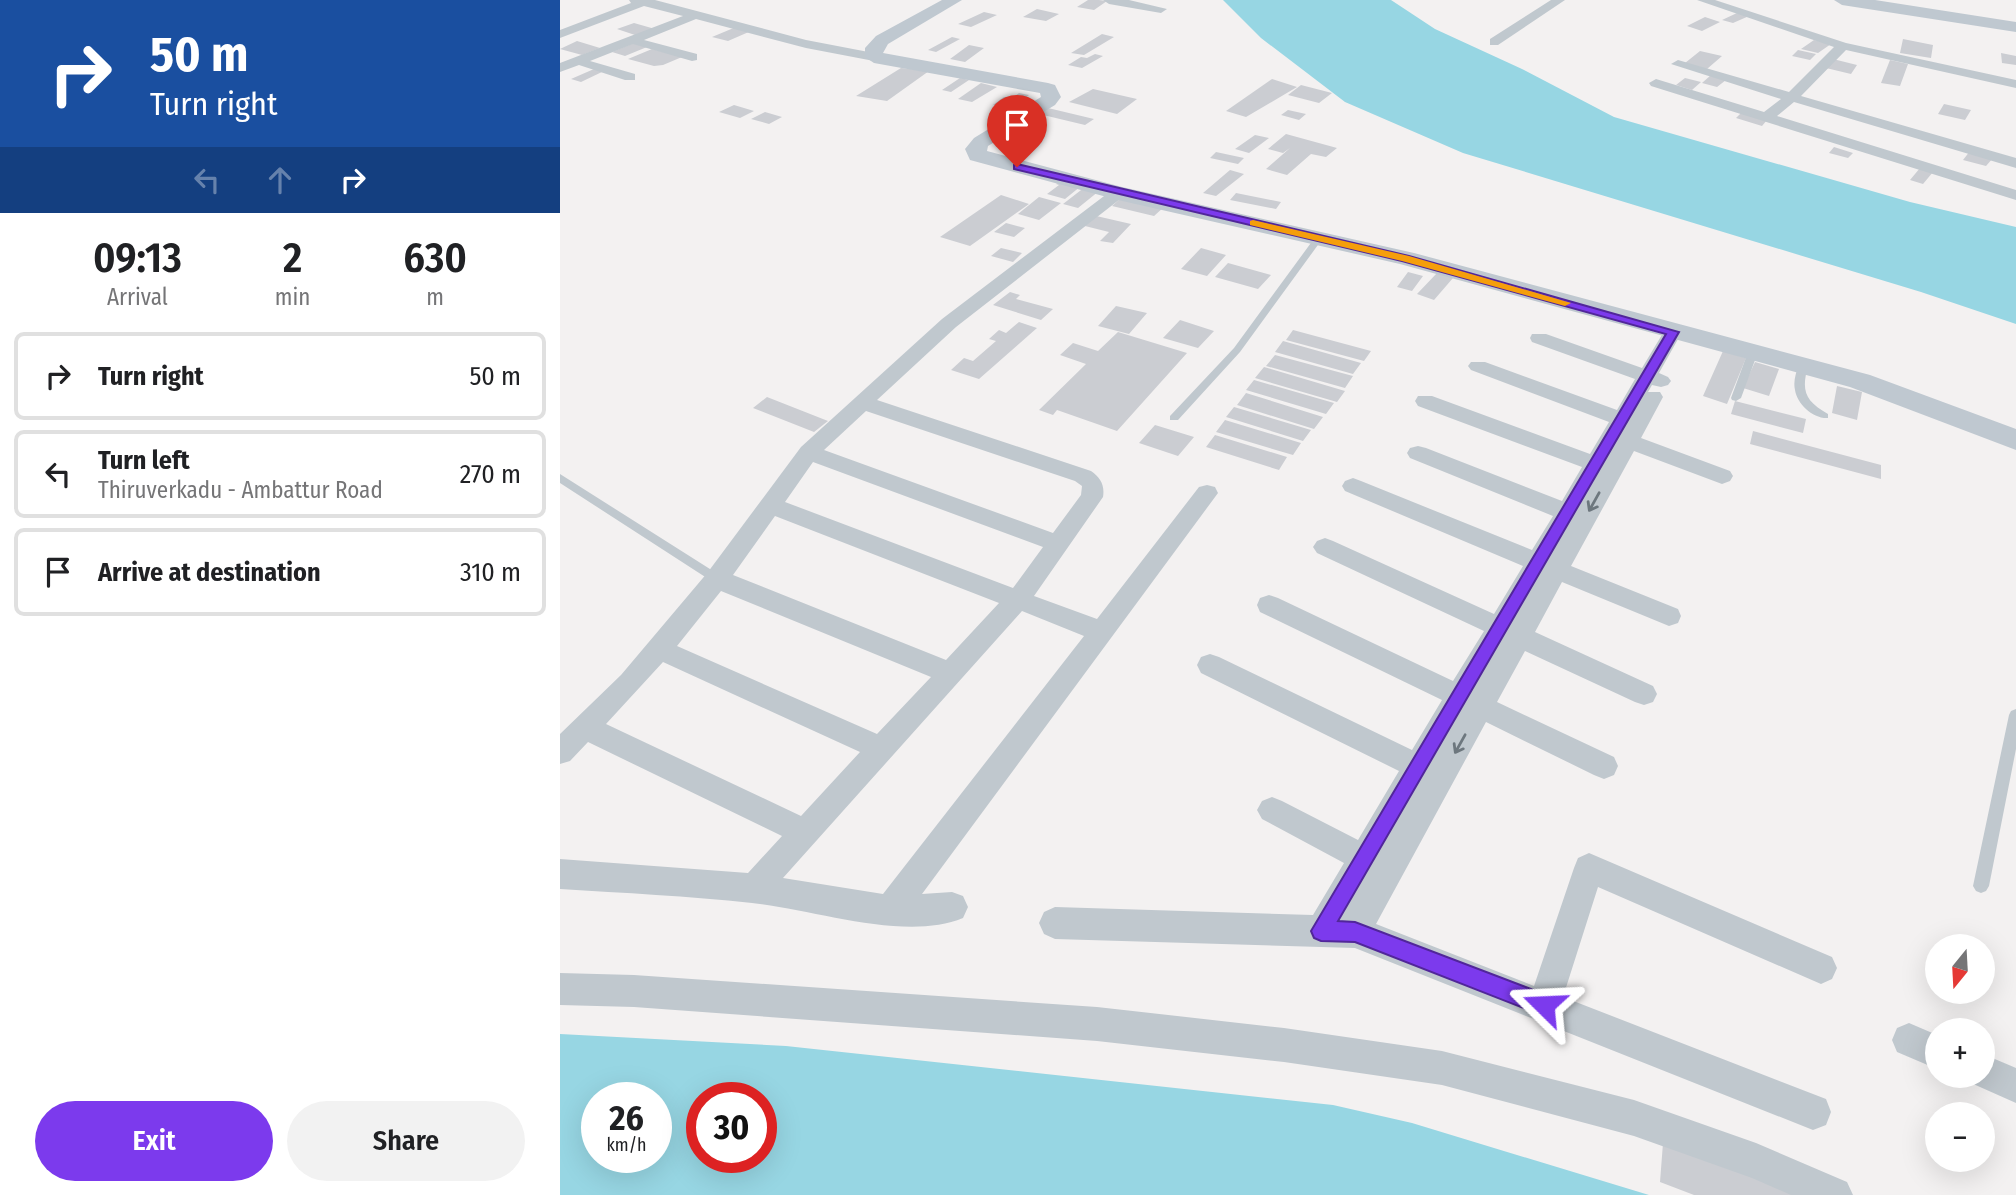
<!DOCTYPE html>
<html lang="en">
<head>
<meta charset="utf-8">
<style>
	:root { --surface:#fff; --page:#f2f2f2; --text:#202124; --muted:#757577; --line:#e0e0e0; --accent:#7c3aed }
	body { margin:0; font-family:"Fira Sans Condensed",sans-serif; background:var(--page); color:var(--text); height:100vh; display:flex; flex-direction:column; font-size:26px; white-space:nowrap }
	* { box-sizing:border-box; margin:0 }
	p { font-size:23px; color:var(--muted) }
	.icon { flex:none; width:38px; height:38px; fill:none; stroke:currentColor; stroke-width:2; stroke-linecap:round; stroke-linejoin:round }
	.map { position:relative; flex:1; overflow:hidden }
	.drawer { display:flex; flex-direction:column; background:var(--surface); width:560px }
	.drawer>* { flex:none }
	.top-card { background:#1a4fa0; color:#fff; overflow:hidden }
	.needle { width:46px; rotate:198deg }
	.tools { position:absolute; left:1365px; top:934px; display:grid; gap:14px }
	.tools a { display:grid; place-items:center; width:70px; height:70px; border-radius:50%; background:var(--surface); box-shadow:0 7px 28px #0002; font-size:35px }
	.speed { position:absolute; left:21px; top:1082px; display:flex; gap:14px; font-size:35px; font-weight:700; text-align:center }
	.speed>* { display:grid; place-content:center; width:91px; height:91px; border-radius:50%; background:var(--surface); box-shadow:0 7px 28px #0002; line-height:1 }
	.speed small { font-size:18px; font-weight:400 }
	.speed .limit { border:10px solid #d22; background:#fff; color:#111 }
	.pin { position:absolute; display:grid; place-items:center; width:60px; height:60px; color:#fff; margin:-72px -30px; border-radius:50% 50% 50% 0; rotate:-45deg; box-shadow:0 0 7px #0007 }
	.pin .icon { rotate:45deg }
	.me { position:absolute; width:77px; margin:-38px; rotate:291deg; stroke-linejoin:round; filter:drop-shadow(0 0 5px #0008) }
	.turn { display:flex; align-items:center; gap:24px; height:147px; padding:0 35px; font-size:32px }
	.turn .icon { width:91px; height:91px; stroke-width:2.5 }
	.turn b { display:block; font-size:49px; line-height:60px }
	.lanes { display:flex; align-items:center; height:66px; padding:0 35px; background:#0003; justify-content:center; gap:35px; direction:ltr }
	.lanes .off { opacity:.35 }
	.eta { display:flex; justify-content:space-evenly; align-items:center; height:119px; text-align:center }
	.eta b { font-size:42px; font-weight:600; line-height:49px }
	.primary-button { display:flex; gap:14px; margin-top:auto; padding:14px 35px }
	.primary-button a { flex:1; height:80px; border-radius:42px; background:var(--accent); color:#fff; font-size:28px; font-weight:600; line-height:80px; text-align:center }
	.primary-button a+a { background:var(--page); color:var(--text) }
	ul { padding:0; list-style:none }
	li { display:flex; align-items:center; gap:21px; height:88px; margin:0 14px 10px; padding:0 21px; border:4px solid var(--line); border-radius:10px }
	li div { flex:1 }
	li b { display:block; font-size:26px }
	li em { font-style:normal }
	main { display:flex; flex:1; min-height:0 }
	.map>svg:first-child { display:block }
</style>
</head>
<body>
<main>
<section class="drawer">
<div class="top-card">
<div class="turn"><svg class="icon" aria-label="right" viewBox="0 0 24 24"><path d="M7 20v-9h11M14 6l5 5-5 5"/></svg><div><b>50 m</b>Turn right</div></div>
<div class="lanes"><svg class="icon off" aria-label="left" viewBox="0 0 24 24"><path d="M17 20v-9H6M10 6l-5 5 5 5"/></svg><svg class="icon off" aria-label="ahead" viewBox="0 0 24 24"><path d="M12 20V5M6 11l6-6 6 6"/></svg><svg class="icon" aria-label="right" viewBox="0 0 24 24"><path d="M7 20v-9h11M14 6l5 5-5 5"/></svg></div>
</div>
<div class="eta">
<div><b>09:13</b><p>Arrival</p></div>
<div><b>2</b><p>min</p></div>
<div><b>630</b><p>m</p></div>
</div>
<ul>
<li><svg class="icon" aria-label="right" viewBox="0 0 24 24"><path d="M7 20v-9h11M14 6l5 5-5 5"/></svg><div><b>Turn right</b></div><em>50 m</em></li>
<li><svg class="icon" aria-label="left" viewBox="0 0 24 24"><path d="M17 20v-9H6M10 6l-5 5 5 5"/></svg><div><b>Turn left</b><p>Thiruverkadu - Ambattur Road</p></div><em>270 m</em></li>
<li><svg class="icon" aria-label="arrive" viewBox="0 0 24 24"><path d="M6 21V4h12l-3 4 3 4H6"/></svg><div><b>Arrive at destination</b></div><em>310 m</em></li>
</ul>
<div class="primary-button"><a>Exit</a><a>Share</a></div>
</section>
<div class="map">
<svg width="1456" height="1195" viewBox="0 0 1456 1195">
	<rect width="100%" height="100%" fill="#f3f1f1"/>
	<path fill="#97d6e3" fill-rule="evenodd" d="M663,0H831L875,29L962,69L1054,117L1350,202L1456,227V324L1361,292L903,153L785,102L701,38Z
		M0,1034L226,1046L773,1105L852,1123L1089,1195H0ZM37,1097H96V1157H37ZM142,1097H201V1157H142Z"/>
	<path fill="#cbcdd2" d="M528,0H539L547,1L534,10L517,7Z
		M477,9L499,14L486,21L463,17Z
		M424,12L437,15L411,27L398,24Z
		M1177,13L1189,16L1173,23L1162,20Z
		M1145,17L1160,22L1142,31L1127,26Z
		M74,23L95,29L78,36L57,29Z
		M176,27L191,31L168,41L152,37Z
		M542,34L554,37L524,55L511,53Z
		M392,37L400,39L376,52L368,50Z
		M1343,39L1373,45L1371,58L1340,53Z
		M1254,40L1271,44L1258,53L1241,49Z
		M17,41L40,48L22,55L0,49Z
		M74,43L87,47L65,56L52,52Z
		M409,45L424,48L405,62L390,59Z
		M92,49L122,57L103,65L94,66L68,59Z
		M1238,50L1256,54L1250,60L1232,56Z
		M1140,51L1162,56L1147,69L1125,63Z
		M1441,53L1456,56V65L1442,63Z
		M535,54L543,56L522,68L508,65L521,57L527,58Z
		M1273,59L1297,65L1291,74L1266,68Z
		M1330,60L1348,64L1340,86L1321,83Z
		M341,68L369,71L327,101L296,96Z
		M34,69L44,71L21,82L11,79Z
		M1151,75L1166,80L1157,87L1142,83Z
		M400,78L409,80L391,92L382,90Z
		M1125,78L1141,82L1132,90L1116,85Z
		M712,79L737,87L686,117L666,111Z
		M421,83L437,87L412,102L398,99Z
		M741,85L772,93L759,103L728,95Z
		M533,89L577,99L557,114L509,102Z
		M459,93L469,95L453,108L433,105L444,97L452,98Z
		M1384,104L1411,110L1405,120L1378,114Z
		M174,105L194,111L180,118L159,112Z
		M488,108L534,119L525,125L479,114Z
		M728,110L746,114L739,120L721,115Z
		M205,112L222,117L209,124L191,119Z
		M1181,113L1207,120L1202,126L1176,118Z
		M726,134L777,148L766,157L751,154L727,175L706,169L730,148L723,153L708,149Z
		M695,135L709,138L689,153L675,149Z
		M1274,147L1293,153L1288,158L1269,153Z
		M1410,151L1433,158L1426,166L1403,160Z
		M656,152L684,158L678,164L650,158Z
		M1360,168L1373,172L1363,184L1350,180Z
		M670,170L684,174L656,196L643,193Z
		M500,181L521,186L505,199L487,194L499,185L496,184Z
		M525,187L539,191L518,208L503,204Z
		M676,193L721,202L716,209L670,200Z
		M441,195L469,204L410,246L380,237Z
		M479,197L501,203L479,220L458,214Z
		M562,197L604,207L594,216L552,206Z
		M532,215L571,224L553,243L540,241L549,232L521,225Z
		M446,223L465,228L454,237L434,232Z
		M441,248L462,253L453,262L431,256Z
		M641,248L666,255L647,276L621,269Z
		M668,263L711,275L698,289L655,277Z
		M848,272L863,276L852,291L837,287Z
		M877,273L893,278L874,300L857,294Z
		M450,292L460,295L456,299L493,309L481,320L433,305Z
		M556,306L587,313L569,334L538,326Z
		M620,320L654,331L638,348L603,338Z
		M459,322L477,328L419,379L391,370L404,358L413,361L436,341L429,339L439,330L446,333Z
		M733,330L811,351L804,361L726,340Z
		M558,332L627,353L557,431L497,410L493,415L479,410L526,364L500,355L513,343L538,351Z
		M723,341L801,363L793,374L715,352Z
		M1163,351L1186,358L1167,404L1143,396Z
		M715,355L793,376L785,388L706,366Z
		M1195,362L1219,369L1209,396L1183,388Z
		M704,367L785,391L777,402L695,378Z
		M694,380L774,403L766,414L686,390Z
		M1277,386L1302,392L1297,420L1272,413Z
		M686,393L763,417L754,429L677,405Z
		M207,397L268,421L254,432L193,408Z
		M1175,401L1246,419L1243,433L1171,414Z
		M674,407L751,430L743,441L666,417Z
		M665,420L741,443L733,455L656,432Z
		M595,425L634,437L618,456L579,443Z
		M1193,431L1321,465V479L1190,444Z
		M655,435L727,457L719,470L646,447Z
		M1103,1143L1241,1195H1134L1100,1182Z"/>
	<g fill="none" stroke-linecap="round" stroke-linejoin="round">
		<path fill="#c0c8ce" fill-rule="evenodd" d="M756,236L763,238L680,352L618,420H610V416L674,348Z
			M1193,349L1198,352L1181,398L1176,401L1172,400L1171,398L1188,352Z
			M1243,363L1248,366C1241,391 1245,401 1268,414V418C1253,419 1237,404 1235,390C1233,381 1236,374 1238,366Z
			M0,474L161,576L163,579L161,582H153L0,483Z
			M1456,709V749L1429,886L1426,891L1421,893L1416,891L1413,886L1449,715L1451,711Z"/>
		<path fill="#c0c8ce" fill-rule="evenodd" d="M69,0H95L246,40L319,54L320,57L314,61L246,48L136,19L84,40L137,54V60L132,61L73,44L30,61L75,74V80H65L19,65L0,72V63L123,16L84,6L0,38V30L71,3Z
			M543,0H569L607,9L601,13L549,4Z
			M991,0H1005L938,45H930V39Z
			M1137,0H1155L1286,43L1456,80V88L1286,50L1241,96L1456,158V168L1234,102L1217,116L1456,190V200L1091,86L1089,83L1096,79L1204,112L1221,99L1111,64L1118,60L1229,92L1274,47Z
			M558,188L566,193L564,196L396,327L317,400L531,471C540,477 545,485 543,497L474,596L537,619L639,487L647,485L655,487L658,493L362,894L392,892L403,896L408,907L403,918C345,942 253,909 192,903C128,896 64,893 0,889V859L188,873L222,836L28,742L10,761L0,764V734L61,675L148,572L241,447L382,319L552,190ZM306,411L515,481L522,486L521,495L493,533L264,450ZM253,462L483,547L453,588L225,502ZM215,516L439,603L386,660L173,575ZM161,591L371,677L317,734L117,646ZM462,611L524,636L323,894L223,878ZM103,662L300,752L241,816L46,724Z
			M1113,326L1122,332L1099,373L1108,377L1111,381L1108,385L1101,387L1092,385L1088,392H1100L1103,397L1081,438L1170,471L1173,476L1170,481L1162,484L1074,451L1011,566L1118,609L1121,616L1118,623L1109,626L1002,582L975,632L1093,686L1097,694L1093,702L1084,705L1075,702L965,651L937,702L1054,757L1058,766L1054,775L1044,779L1034,775L926,722L816,924L974,986L1014,868L1018,858L1029,853L1272,957L1277,968L1272,979L1261,984L1038,887L1003,997L1266,1099L1271,1112L1266,1125L1253,1130L795,948L495,939L484,934L479,923L484,912L495,907L753,915L784,863L702,819L697,810L702,801L712,797L722,801L798,840L839,771L641,673L637,665L641,657L650,654L659,657L852,750L882,700L700,612L697,605L700,598L709,595L718,598L893,681L924,631L757,553L753,547L757,541L765,538L773,541L934,614L963,566L785,491L782,486L785,481L793,478L801,481L972,550L993,516L850,458L847,453L850,448L858,446L866,448L1002,501L1022,467L858,406L855,401L858,396H872L1030,454L1049,422L911,370L908,366L911,362H925L1057,410L1075,379L972,342L970,338L972,334H986L1082,368L1106,328Z
			M0,973L74,975L537,1007L724,1028L882,1051L1074,1100L1196,1143L1287,1182L1293,1195H1231L1192,1178L1074,1136L882,1085L724,1062L537,1041L74,1007L0,1005Z
			M1349,1023L1377,1035V1069L1337,1052L1332,1040L1337,1028Z
			M1423,1054L1456,1068V1103L1411,1083L1408,1076H1423Z"/>
		<path fill="#bfc8d0" fill-rule="evenodd" d="M382,0H402L328,44L323,53L488,83L495,85L501,97L495,105L428,146L427,151L562,187L854,253L1310,375L1456,429V450L1290,387L840,264L558,200L410,160L405,149L414,138L481,97L480,93L314,63L305,57V48L316,36Z
			M1274,0H1315L1456,22V32L1282,5Z"/>
	</g>
	<defs><path id="oneway-shaft" d="M-6 0H5M1.5-3L5.5 0L1.5 3" fill="none" stroke-width="1.6" stroke-linecap="round" stroke-linejoin="round" transform="scale(1.75)"/></defs>
	<g stroke="#6d777e">
		<use href="#oneway-shaft" transform="translate(1034 502) rotate(119)"/>
		<use href="#oneway-shaft" transform="translate(900 744) rotate(119)"/>
	</g>
	<path fill="#7c3aed" stroke="#51269a" stroke-width="2" d="M457,164L849,256L1119,332L778,921L795,922L992,997L995,1005L992,1013L984,1016L795,942L761,941L754,938L751,931L1106,334L842,261L454,169V165Z"/>
	<path fill="#f59e0b" d="M693,220L849,256L1011,303L1005,306L842,261L690,225V221Z"/>
</svg>
<div class="tools">
<a><svg class="needle" viewBox="-14 -14 28 28"><path d="M0-13l5 13h-10z" fill="#e53935"/><path d="M0 13l5-13h-10z" fill="#757577"/></svg></a>
<a>+</a>
<a>−</a>
</div>
<div class="speed"><div>26<small>km/h</small></div><div class="limit">30</div></div>
<div class="pin" style="left:457px;top:167px;background:#d93025"><svg class="icon" aria-label="arrive" viewBox="0 0 24 24"><path d="M6 21V4h12l-3 4 3 4H6"/></svg></div>
<svg class="me" style="left:984px;top:1005px" viewBox="-20 -20 40 40"><path d="M0-17L14 15 0 8-14 15z" fill="#7c3aed" stroke="#fff" stroke-width="4"/></svg>
</div>
</main>
</body>
</html>
